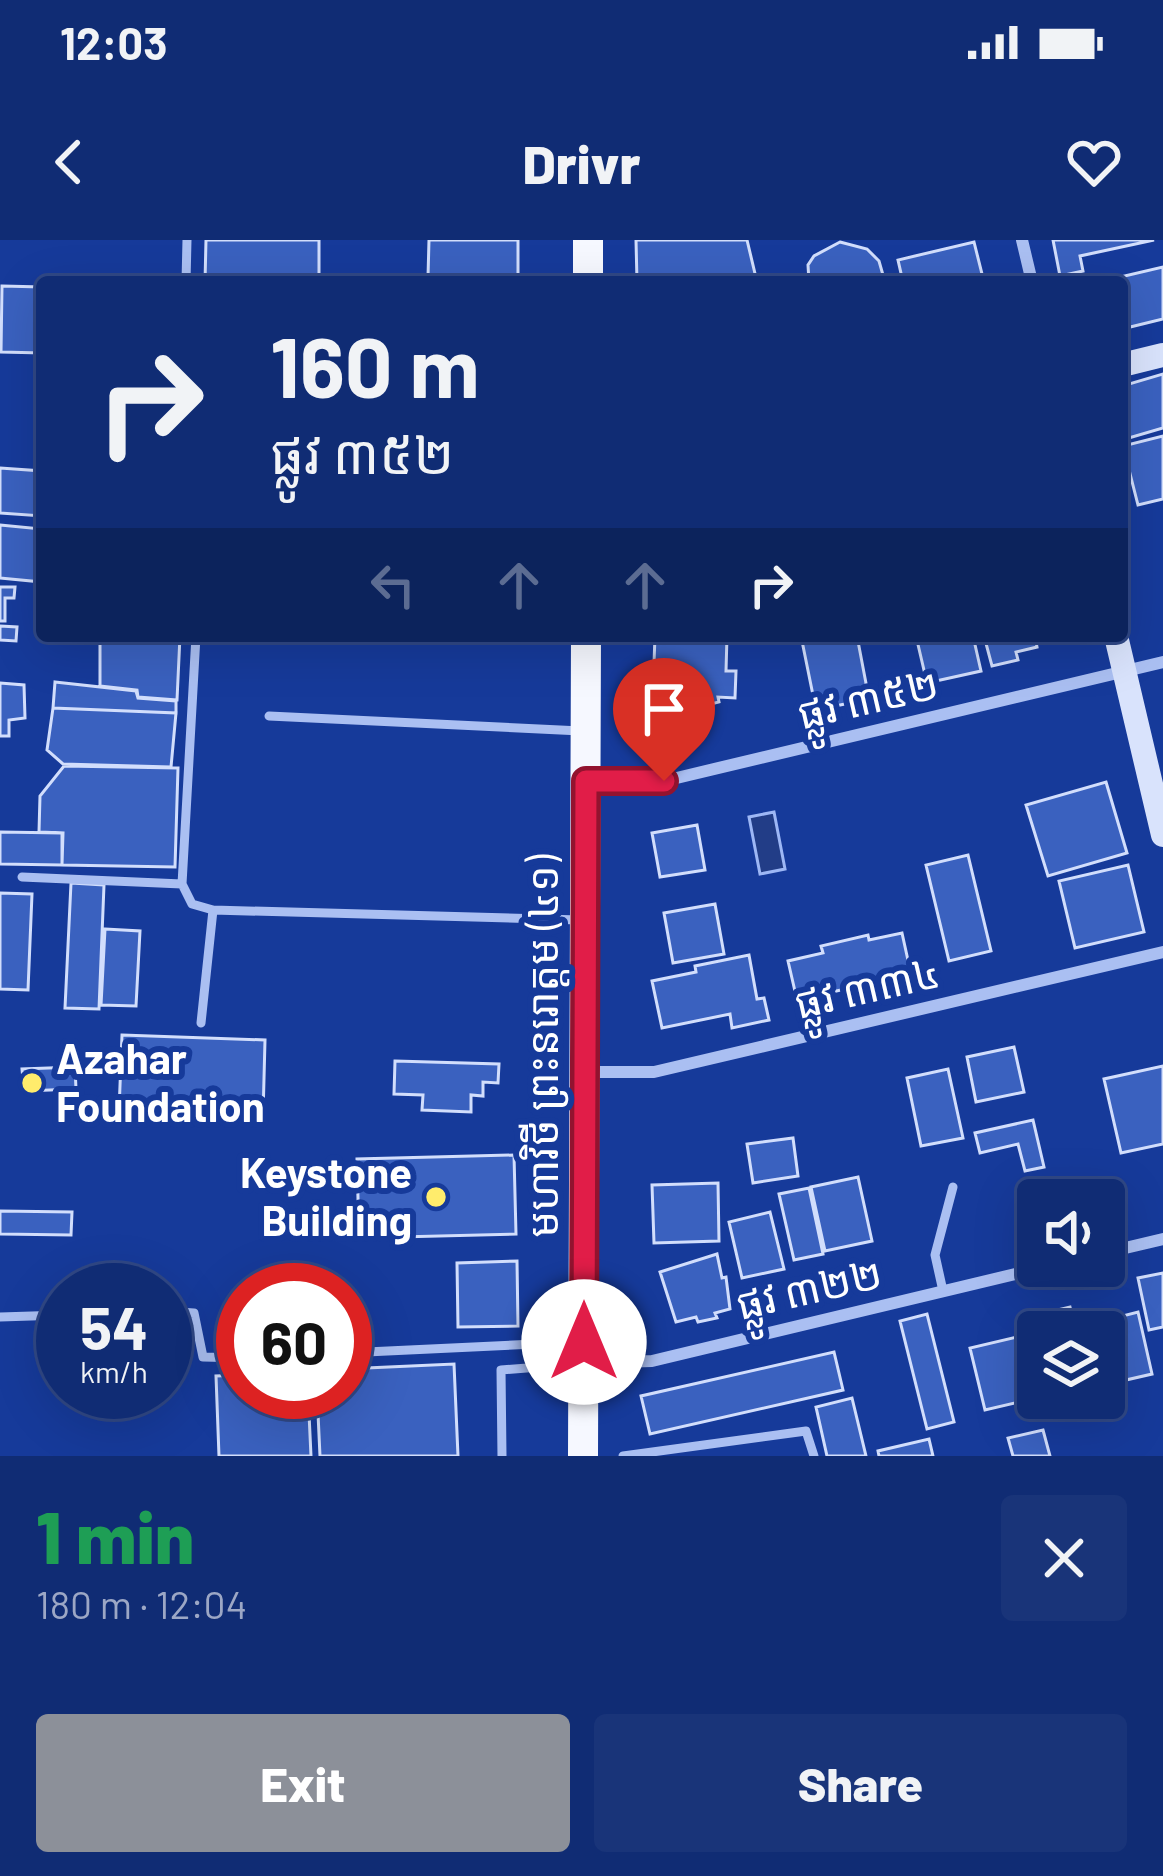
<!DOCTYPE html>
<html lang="en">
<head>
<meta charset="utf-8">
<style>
	:root { --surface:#102c74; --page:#193479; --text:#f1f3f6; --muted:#9ca7c5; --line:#304886; --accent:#8c9099 }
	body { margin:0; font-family:Barlow,"Noto Sans Khmer",sans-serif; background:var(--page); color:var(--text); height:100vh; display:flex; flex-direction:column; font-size:45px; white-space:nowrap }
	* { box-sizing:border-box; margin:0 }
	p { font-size:39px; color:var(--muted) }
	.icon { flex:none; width:66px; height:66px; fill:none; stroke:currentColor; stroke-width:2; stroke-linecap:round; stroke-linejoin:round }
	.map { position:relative; height:1216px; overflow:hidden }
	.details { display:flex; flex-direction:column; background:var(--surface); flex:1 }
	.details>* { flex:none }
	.top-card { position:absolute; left:36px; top:36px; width:1092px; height:366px; border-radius:12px; box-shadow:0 12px 48px #0002,0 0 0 3px var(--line); background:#102c74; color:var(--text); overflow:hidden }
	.buttons { position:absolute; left:1017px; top:939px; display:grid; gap:24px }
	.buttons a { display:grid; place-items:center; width:108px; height:108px; border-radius:12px; background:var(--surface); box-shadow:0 12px 48px #0002,0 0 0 3px var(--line); font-size:60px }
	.speed { position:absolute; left:36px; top:1023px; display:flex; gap:24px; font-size:60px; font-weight:700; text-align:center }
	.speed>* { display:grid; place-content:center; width:156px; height:156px; border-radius:50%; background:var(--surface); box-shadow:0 12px 48px #0002,0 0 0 3px var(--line); line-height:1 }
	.speed small { font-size:30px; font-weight:400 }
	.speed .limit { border:18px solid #d22; background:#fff; color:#111 }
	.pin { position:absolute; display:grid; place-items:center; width:102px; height:102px; color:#fff; margin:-123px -51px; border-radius:50% 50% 50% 0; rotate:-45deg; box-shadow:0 0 12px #0007 }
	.pin .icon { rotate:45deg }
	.me { position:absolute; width:132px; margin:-66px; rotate:0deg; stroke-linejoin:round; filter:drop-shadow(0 0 9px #0008) }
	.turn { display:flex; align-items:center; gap:42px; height:252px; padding:0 36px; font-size:54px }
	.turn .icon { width:156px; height:156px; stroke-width:2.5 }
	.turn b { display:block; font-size:84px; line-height:102px }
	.lanes { display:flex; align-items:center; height:114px; padding:0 36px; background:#0003; justify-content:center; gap:60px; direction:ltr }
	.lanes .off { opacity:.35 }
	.round { display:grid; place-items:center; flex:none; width:126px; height:126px; border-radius:12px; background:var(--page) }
	.overview { display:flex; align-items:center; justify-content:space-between; height:204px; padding:0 36px }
	h1 { font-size:72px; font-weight:800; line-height:90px; color:#1e9e55 }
	.button { display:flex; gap:24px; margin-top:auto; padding:24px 36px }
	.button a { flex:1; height:138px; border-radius:12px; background:var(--accent); color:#fff; font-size:48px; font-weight:800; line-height:138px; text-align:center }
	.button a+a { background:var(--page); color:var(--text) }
	.status { display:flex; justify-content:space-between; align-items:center; height:84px; padding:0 60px; background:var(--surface); direction:ltr }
	.status svg { height:33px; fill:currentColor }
	header { display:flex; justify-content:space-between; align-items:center; height:156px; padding:0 36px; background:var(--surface); font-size:54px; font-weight:800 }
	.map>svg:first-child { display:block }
</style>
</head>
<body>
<div class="status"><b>12:03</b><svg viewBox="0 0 49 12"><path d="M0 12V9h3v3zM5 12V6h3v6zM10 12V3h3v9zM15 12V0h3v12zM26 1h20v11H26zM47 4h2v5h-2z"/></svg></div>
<header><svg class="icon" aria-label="back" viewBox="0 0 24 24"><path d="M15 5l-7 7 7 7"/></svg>Drivr<svg class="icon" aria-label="heart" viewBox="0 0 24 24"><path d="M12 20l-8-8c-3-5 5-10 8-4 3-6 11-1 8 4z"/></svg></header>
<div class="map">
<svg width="1163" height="1216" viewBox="0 0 1163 1216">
	<rect width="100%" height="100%" fill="#163a9a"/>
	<path fill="#223d87" stroke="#9db7f5" stroke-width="3" d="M774,572L785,629L760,634L749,577Z"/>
	<path fill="#3a61bf" stroke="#d2defc" stroke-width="3" d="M206,0H319V37H428L429,0H518V42H205Z
		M636,0H747L757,42H637Z
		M1053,0H1154L1080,16L1083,31L1060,36Z
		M840,2L867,9L879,21L885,42H809L808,25L814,16Z
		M974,2L984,42H903L898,20Z
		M1163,27V79L1122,89V42H1099Z
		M2,46L42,47V113L1,112Z
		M1163,134V188L1122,200V146Z
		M1163,196V259L1138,265L1123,206Z
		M0,228L42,231V276L0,273Z
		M0,285L42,289V342L0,338Z
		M0,347H15L14,358H5V381H0Z
		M0,386L17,387L16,401L0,400Z
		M100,396H180L177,460L138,457L137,450L100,446Z
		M223,396H263L261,401L223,403Z
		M655,396H727L726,431H736L735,458L718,457L719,462L680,472V479L652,478Z
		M801,396H857L869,459L816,470Z
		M916,396H973L981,431L927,443Z
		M984,396H1035L1037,407L1016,412L1018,420L992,426Z
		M55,442L136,451L138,458L176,461V473L53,468Z
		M0,443L24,445L25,478L9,480V496H0Z
		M53,468L176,473L171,527L63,524L47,510Z
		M64,526L178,528L175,627L62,625L63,593L39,592L40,556Z
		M1106,542L1127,613L1048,636L1026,565Z
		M697,585L705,630L660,637L652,593Z
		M0,592L62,593V625L0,624Z
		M968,615L991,711L949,721L926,625Z
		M1128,625L1144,692L1075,708L1059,641Z
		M71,643L104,645L99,769L65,768Z
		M0,653L32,654L28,750L0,749Z
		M715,664L724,714L673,723L664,673Z
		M105,689L140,691L136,766L101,765Z
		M902,693L911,734L797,760L788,721L823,713L821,706L868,695L869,700Z
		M749,715L757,759L764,758L769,780L732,788L730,774L662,788L652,741L696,732L695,726Z
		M122,795L265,800L263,877L119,871Z
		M1014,807L1024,852L976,862L967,817Z
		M395,821L499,824L498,843L483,842V856L471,855V872L422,870L423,855L394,854Z
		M1163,826V904L1121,913L1104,839Z
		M75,827L76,849L24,851L22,829Z
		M948,829L963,898L921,906L907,838Z
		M1033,880L1044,927L1025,931L1018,904L980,913L975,893Z
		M793,898L798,936L753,943L747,904Z
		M514,915L516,994L359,998L357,919Z
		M858,937L872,1001L825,1011L811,947Z
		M718,943L719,1001L654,1003L652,945Z
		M809,948L823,1014L794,1020L779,954Z
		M0,971L72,972L71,995L0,994Z
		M770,972L784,1029L742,1038L729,982Z
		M717,1014L722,1038L726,1037L730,1069L715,1073L717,1078L698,1082L696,1077L676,1082L660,1032Z
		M517,1021L518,1086L458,1087L457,1023Z
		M1163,1033V1087L1149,1090L1138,1038Z
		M1070,1067L1076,1092L1038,1093L1036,1086L1060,1080L1057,1070Z
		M1138,1072L1152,1134L1104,1145V1092H1089L1087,1085Z
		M927,1074L954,1182L927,1189L900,1081Z
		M1021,1096L1036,1158L985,1170L970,1108Z
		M834,1112L843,1150L650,1194L641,1156Z
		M454,1124L458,1216H320L317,1152H345V1129Z
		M243,1135V1152H308L311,1216H219L216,1136Z
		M852,1158L866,1216H827L816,1167Z
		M1043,1190L1050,1216H1013L1008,1198Z
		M929,1199L933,1216H879L878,1211Z"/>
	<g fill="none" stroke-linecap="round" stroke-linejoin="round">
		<path stroke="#aabff2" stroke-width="9" d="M186,42L187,0
			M196,396L182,644L192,664L213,670L580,680
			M269,476L581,491
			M22,637L182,644
			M201,783L213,670
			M943,1051L935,1015L953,947
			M165,1071L194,1073L203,1117L243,1118
			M0,1077L63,1075
			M345,1113L578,1102
			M502,1216L501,1130L577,1124
			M623,1216L806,1191L814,1216"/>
		<path stroke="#aabff2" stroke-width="12" d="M1022,0L1032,42
			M587,541H664L1163,422
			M586,832H654L1163,712
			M1104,1013L1163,999
			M585,1123L652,1121L1049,1026"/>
		<path stroke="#d9e3fc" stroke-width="24" d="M1122,125L1163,115
			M1116,396L1163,595"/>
		<path stroke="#f6f8ff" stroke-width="30" d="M588,42V0
			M583,1216L586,396"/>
	</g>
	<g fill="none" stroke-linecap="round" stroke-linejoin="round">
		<g stroke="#92132f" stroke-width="30">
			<path id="route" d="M584,1102L586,541H664"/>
		</g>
		<use href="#route" stroke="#e11d48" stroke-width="21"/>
	</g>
	<g fill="#ffec6c" stroke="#163a9a" stroke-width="4.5">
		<circle cx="32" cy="843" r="12"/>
		<circle cx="436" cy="957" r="12"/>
	</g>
	<g text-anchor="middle" stroke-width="12" stroke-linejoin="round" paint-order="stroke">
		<g font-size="42" fill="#fff" stroke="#163a9a">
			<text transform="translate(868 459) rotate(-13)" y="15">ផ្លូវ ៣៥២</text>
			<text transform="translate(867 748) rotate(-13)" y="15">ផ្លូវ ៣៣៤</text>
			<text transform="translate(543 806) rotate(-90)" y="15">មហាវិថី ព្រះនរោត្តម (៤១)</text>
			<text transform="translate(809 1049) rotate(-13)" y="15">ផ្លូវ ៣២២</text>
		</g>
		<g font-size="42" font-weight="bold" fill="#fff" stroke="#163a9a" text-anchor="start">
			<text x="56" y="834">Azahar<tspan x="56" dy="48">Foundation</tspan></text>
			<text x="412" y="948" text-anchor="end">Keystone<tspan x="412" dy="48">Building</tspan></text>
		</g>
	</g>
</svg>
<div class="buttons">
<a><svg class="icon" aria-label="sound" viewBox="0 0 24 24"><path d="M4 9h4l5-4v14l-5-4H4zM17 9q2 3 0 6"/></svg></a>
<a><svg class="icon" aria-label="layers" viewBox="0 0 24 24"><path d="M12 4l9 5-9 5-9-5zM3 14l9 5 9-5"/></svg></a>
</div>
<div class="speed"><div>54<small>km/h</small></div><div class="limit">60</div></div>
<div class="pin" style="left:664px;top:541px;background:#d93025"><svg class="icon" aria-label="arrive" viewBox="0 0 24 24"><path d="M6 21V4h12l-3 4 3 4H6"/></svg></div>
<svg class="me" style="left:584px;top:1102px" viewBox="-20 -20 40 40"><circle r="19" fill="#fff"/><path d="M0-13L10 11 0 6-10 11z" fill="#e11d48"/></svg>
<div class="top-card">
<div class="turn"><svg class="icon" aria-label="right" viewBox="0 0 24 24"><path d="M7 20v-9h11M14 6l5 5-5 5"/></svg><div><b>160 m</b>ផ្លូវ ៣៥២</div></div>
<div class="lanes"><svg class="icon off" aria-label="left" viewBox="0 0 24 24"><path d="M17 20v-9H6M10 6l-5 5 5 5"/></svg><svg class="icon off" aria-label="ahead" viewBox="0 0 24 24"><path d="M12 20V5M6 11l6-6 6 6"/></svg><svg class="icon off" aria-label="ahead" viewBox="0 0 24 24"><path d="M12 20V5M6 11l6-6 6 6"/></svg><svg class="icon" aria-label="right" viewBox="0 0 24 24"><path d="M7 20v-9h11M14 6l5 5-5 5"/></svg></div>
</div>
</div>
<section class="details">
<div class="overview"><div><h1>1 min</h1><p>180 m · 12:04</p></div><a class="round"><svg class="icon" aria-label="close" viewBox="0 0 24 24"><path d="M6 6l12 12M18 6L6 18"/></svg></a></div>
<div class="button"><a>Exit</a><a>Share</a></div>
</section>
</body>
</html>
